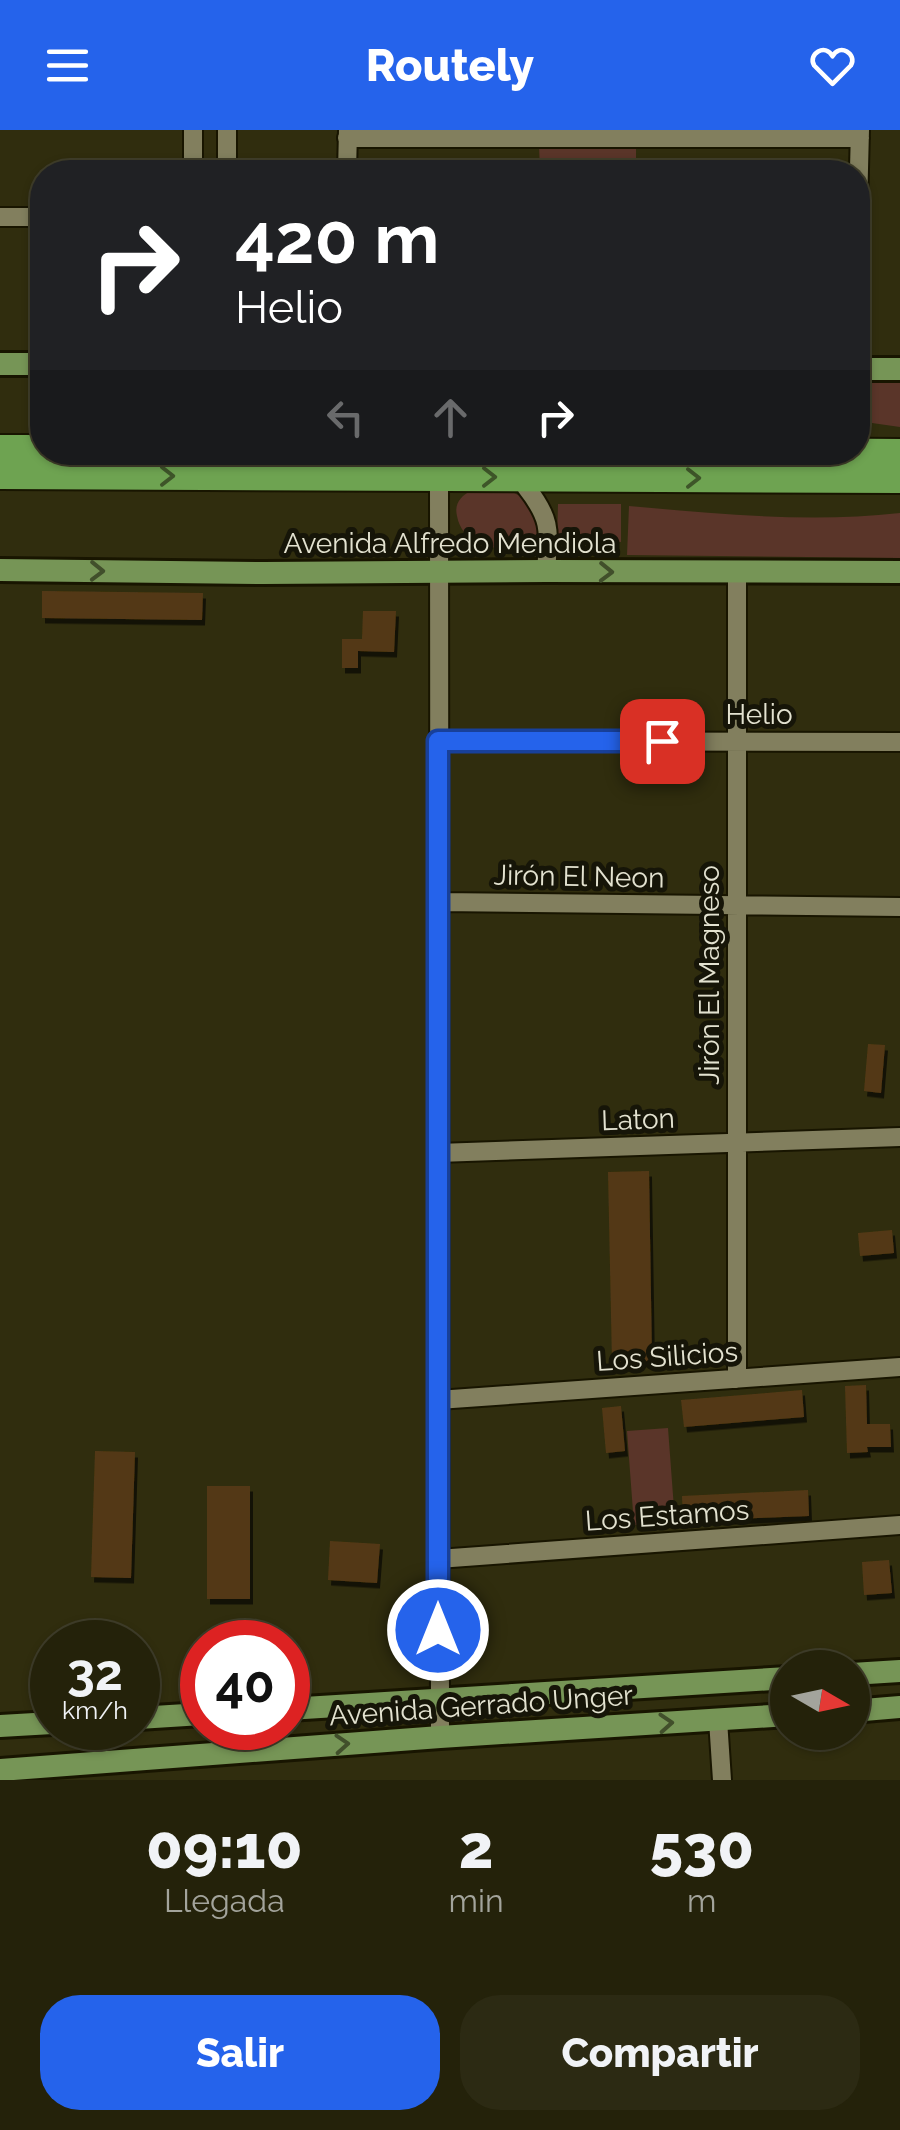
<!DOCTYPE html>
<html lang="es">
<head>
<meta charset="utf-8">
<style>
	:root { --surface:#24220a; --page:#2c2a13; --text:#f1f3f6; --muted:#a3a49c; --line:#413f2b; --accent:#2563eb }
	body { margin:0; font-family:Raleway,sans-serif; background:var(--page); color:var(--text); height:100vh; display:flex; flex-direction:column; font-size:38px; white-space:nowrap }
	* { box-sizing:border-box; margin:0 }
	p { font-size:32px; color:var(--muted) }
	.icon { flex:none; width:55px; height:55px; fill:none; stroke:currentColor; stroke-width:2; stroke-linecap:round; stroke-linejoin:round }
	.map { position:relative; height:1650px; overflow:hidden }
	.panel { display:flex; flex-direction:column; background:var(--surface); flex:1 }
	.panel>* { flex:none }
	.hud { position:absolute; left:30px; top:30px; width:840px; height:305px; border-radius:40px; box-shadow:0 2px 8px #0004,0 0 0 2px var(--line); background:#202124; color:#fff; overflow:hidden }
	.needle { width:65px; rotate:99deg }
	.fabs { position:absolute; left:770px; top:1520px; display:grid; gap:20px }
	.fabs a { display:grid; place-items:center; width:100px; height:100px; border-radius:50%; background:var(--surface); box-shadow:0 2px 8px #0004,0 0 0 2px var(--line); font-size:50px }
	.speed { position:absolute; left:30px; top:1490px; display:flex; gap:20px; font-size:50px; font-weight:700; text-align:center }
	.speed>* { display:grid; place-content:center; width:130px; height:130px; border-radius:50%; background:var(--surface); box-shadow:0 2px 8px #0004,0 0 0 2px var(--line); line-height:1 }
	.speed small { font-size:25px; font-weight:400 }
	.speed .limit { border:15px solid #d22; background:#fff; color:#111 }
	.pin { position:absolute; display:grid; place-items:center; width:85px; height:85px; color:#fff; margin:-42px; border-radius:20px; box-shadow:0 5px 15px #0006 }
	.me { position:absolute; width:110px; margin:-55px; rotate:0deg; stroke-linejoin:round; filter:drop-shadow(0 0 8px #0008) }
	.turn { display:flex; align-items:center; gap:35px; height:210px; padding:0 40px; font-size:45px }
	.turn .icon { width:130px; height:130px; stroke-width:2.5 }
	.turn b { display:block; font-size:70px; line-height:85px }
	.lanes { display:flex; align-items:center; height:95px; padding:0 40px; background:#0003; justify-content:center; gap:50px; direction:ltr }
	.lanes .off { opacity:.35 }
	.eta { display:flex; justify-content:space-evenly; align-items:center; height:170px; text-align:center }
	.eta b { font-size:60px; font-weight:800; line-height:70px }
	.button { display:flex; gap:20px; margin-top:auto; padding:20px 40px }
	.button a { flex:1; height:115px; border-radius:40px; background:var(--accent); color:#fff; font-size:40px; font-weight:800; line-height:115px; text-align:center }
	.button a+a { background:var(--page); color:var(--text) }
	header { display:flex; justify-content:space-between; align-items:center; height:130px; padding:0 40px; background:var(--accent); color:#fff; font-size:45px; font-weight:800 }
	.map>svg:first-child { display:block }
</style>
</head>
<body>
<header><svg class="icon" aria-label="menu" viewBox="0 0 24 24"><path d="M4 6h16M4 12h16M4 18h16"/></svg>Routely<svg class="icon" aria-label="heart" viewBox="0 0 24 24"><path d="M12 20l-8-8c-3-5 5-10 8-4 3-6 11-1 8 4z"/></svg></header>
<div class="map">
<svg width="900" height="1650" viewBox="0 0 900 1650">
	<defs>
		<filter id="shadow"><feDropShadow dx="3" dy="5.5" stdDeviation="0" flood-color="#0009"/></filter>
	</defs>
	<rect width="100%" height="100%" fill="#302d0e"/>
	<path fill="#5a3529" d="M636,13V42H540L539,15Z
		M858,248H900V297L858,291Z
		M472,360C482,360 495,358 505,360C534,365 539,397 539,421C510,419 464,423 457,386C454,373 461,366 472,360Z
		M558,374H621V412L557,411Z
		M629,376C720,384 809,393 900,383V428L627,425Z
		M668,1298L675,1392L634,1395L627,1301Z"/>
	<path fill="#533915" filter="url(#shadow)" d="M42,461L203,463L202,490L42,488Z
		M363,481H396L394,522L358,521V538H342V509H362Z
		M868,914L885,915L881,963L864,961Z
		M649,1041L652,1231L612,1232L608,1042Z
		M892,1100L894,1123L860,1126L858,1103Z
		M866,1255L867,1294H890L891,1317H867L868,1322L847,1323L845,1256Z
		M802,1260L804,1287L684,1297L681,1270Z
		M621,1276L625,1321L606,1323L602,1278Z
		M95,1321L135,1322L131,1448L91,1447Z
		M207,1356H250V1469H207Z
		M808,1360L809,1386L683,1391L682,1366Z
		M330,1411L380,1414L377,1453L328,1450Z
		M889,1430L892,1463L864,1465L862,1432Z"/>
	<g fill="none" stroke-linecap="round" stroke-linejoin="round">
		<path stroke="#4b482b" stroke-width="18" stroke-dasharray="18 9" stroke-linecap="butt" d="M500,322L521,350"/>
		<g stroke="#181500" stroke-width="22">
			<path id="minor" d="M347,8H860
				M193,42V0
				M227,42V0
				M347,42L348,0
				M858,77L860,0
				M0,87H42
				M439,347L440,1607
				M526,357C552,390 549,401 546,441
				M737,442V1249
				M438,611L900,612
				M438,772L900,777
				M438,1023L900,1007
				M438,1270L900,1237
				M438,1429L900,1395
				M718,1590L722,1650"/>
		</g>
		<g stroke="#181500" stroke-width="28">
			<path id="major" d="M0,234H42
				M858,239H900
				M0,440L264,443L546,441L900,442
				M852,1544L900,1541
				M288,1579L788,1548
				M852,1581L900,1577
				M138,1588L202,1584
				M0,1596L52,1593
				M0,1640L440,1607L788,1585"/>
		</g>
		<g stroke="#181500" stroke-width="32">
			<path id="highway" d="M0,319H42
				M750,322L900,323
				M0,345L900,349"/>
		</g>
		<use href="#minor" stroke="#827f5e" stroke-width="18"/>
		<use href="#major" stroke="#769556" stroke-width="22"/>
		<use href="#highway" stroke="#6ea351" stroke-width="28"/>
	</g>
	<defs><path id="oneway-chevron" d="M-2-3.5L2.5 0L-2 3.5" fill="none" stroke-width="1.6" stroke-linecap="round" stroke-linejoin="round" transform="scale(2.5)"/></defs>
	<g stroke="#3e5529">
		<use href="#oneway-chevron" transform="translate(167 346)"/>
		<use href="#oneway-chevron" transform="translate(489 347)"/>
		<use href="#oneway-chevron" transform="translate(693 348)"/>
	</g>
	<g stroke="#414f2b">
		<use href="#oneway-chevron" transform="translate(97 441) rotate(1)"/>
		<use href="#oneway-chevron" transform="translate(606 442) rotate(1)"/>
		<use href="#oneway-chevron" transform="translate(666 1593) rotate(-4)"/>
		<use href="#oneway-chevron" transform="translate(342 1614) rotate(-4)"/>
	</g>
	<g fill="none" stroke-linecap="round" stroke-linejoin="round">
		<g stroke="#184099" stroke-width="25">
			<path id="route" d="M438,1500V611H662"/>
		</g>
		<use href="#route" stroke="#2563eb" stroke-width="18"/>
	</g>
	<g text-anchor="middle" stroke-width="10" stroke-linejoin="round" paint-order="stroke">
		<g font-size="28" fill="#e3e2d0" stroke="#161508">
			<text x="450" y="423">Avenida Alfredo Mendiola</text>
			<text x="759" y="594">Helio</text>
			<text transform="translate(579 746) rotate(1)" y="10">Jirón El Neon</text>
			<text transform="translate(709 845) rotate(-90)" y="10">Jirón El Magneso</text>
			<text transform="translate(638 989) rotate(-2)" y="10">Laton</text>
			<text transform="translate(667 1226) rotate(-4)" y="10">Los Silicios</text>
			<text transform="translate(667 1385) rotate(-4)" y="10">Los Estamos</text>
			<text transform="translate(481 1575) rotate(-4)" y="10">Avenida Gerrado Unger</text>
		</g>
	</g>
</svg>
<div class="fabs">
<a><svg class="needle" viewBox="-14 -14 28 28"><path d="M0-13l5 13h-10z" fill="#e53935"/><path d="M0 13l5-13h-10z" fill="#a3a49c"/></svg></a>
</div>
<div class="speed"><div>32<small>km/h</small></div><div class="limit">40</div></div>
<div class="pin" style="left:662px;top:611px;background:#d93025"><svg class="icon" aria-label="arrive" viewBox="0 0 24 24"><path d="M6 21V4h12l-3 4 3 4H6"/></svg></div>
<svg class="me" style="left:438px;top:1500px" viewBox="-20 -20 40 40"><circle r="17" fill="#2563eb" stroke="#fff" stroke-width="3"/><path d="M0-11L8 9 0 5-8 9z" fill="#fff"/></svg>
<div class="hud">
<div class="turn"><svg class="icon" aria-label="right" viewBox="0 0 24 24"><path d="M7 20v-9h11M14 6l5 5-5 5"/></svg><div><b>420 m</b>Helio</div></div>
<div class="lanes"><svg class="icon off" aria-label="left" viewBox="0 0 24 24"><path d="M17 20v-9H6M10 6l-5 5 5 5"/></svg><svg class="icon off" aria-label="ahead" viewBox="0 0 24 24"><path d="M12 20V5M6 11l6-6 6 6"/></svg><svg class="icon" aria-label="right" viewBox="0 0 24 24"><path d="M7 20v-9h11M14 6l5 5-5 5"/></svg></div>
</div>
</div>
<section class="panel">
<div class="eta">
<div><b>09:10</b><p>Llegada</p></div>
<div><b>2</b><p>min</p></div>
<div><b>530</b><p>m</p></div>
</div>
<div class="button"><a>Salir</a><a>Compartir</a></div>
</section>
</body>
</html>
